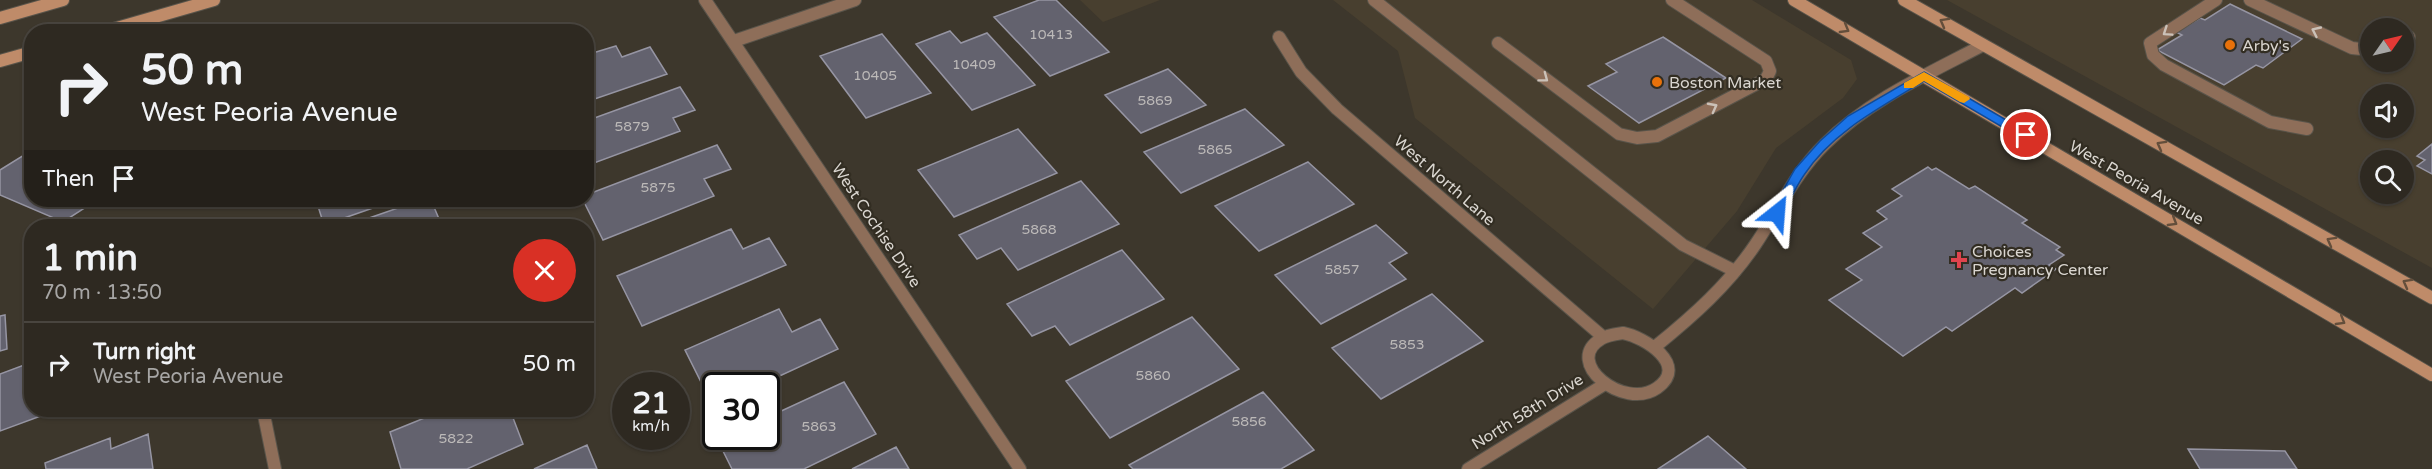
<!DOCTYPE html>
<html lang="en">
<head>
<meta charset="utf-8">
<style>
	:root { --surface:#2e2921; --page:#36312a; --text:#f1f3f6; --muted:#a7a6a5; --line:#49453f }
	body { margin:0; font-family:"Varela Round",sans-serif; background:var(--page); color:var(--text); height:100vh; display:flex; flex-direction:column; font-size:22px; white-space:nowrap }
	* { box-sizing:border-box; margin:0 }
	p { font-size:20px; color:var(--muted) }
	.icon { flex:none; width:33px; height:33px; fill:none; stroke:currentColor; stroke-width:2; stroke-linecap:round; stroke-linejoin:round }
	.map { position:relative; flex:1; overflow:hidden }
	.drawer { position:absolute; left:24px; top:219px; width:570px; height:198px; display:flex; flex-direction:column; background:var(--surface); border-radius:24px; box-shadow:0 2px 4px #0004,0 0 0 2px var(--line) }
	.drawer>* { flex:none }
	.banner { position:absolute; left:24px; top:24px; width:570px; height:183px; border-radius:24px; box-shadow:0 2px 4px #0004,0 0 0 2px var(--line); background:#2e2921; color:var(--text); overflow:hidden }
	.needle { width:39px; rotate:56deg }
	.tools { position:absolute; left:2360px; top:18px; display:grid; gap:12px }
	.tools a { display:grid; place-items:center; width:54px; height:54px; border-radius:50%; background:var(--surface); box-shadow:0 2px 4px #0004,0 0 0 2px var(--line); font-size:30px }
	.speed { position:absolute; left:612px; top:372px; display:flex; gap:12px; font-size:30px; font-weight:700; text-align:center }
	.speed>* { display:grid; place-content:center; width:78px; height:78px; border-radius:50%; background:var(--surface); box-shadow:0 2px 4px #0004,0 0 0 2px var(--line); line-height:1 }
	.speed small { font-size:15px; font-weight:400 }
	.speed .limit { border:3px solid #111; border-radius:9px; background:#fff; color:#111 }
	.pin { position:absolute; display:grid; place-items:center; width:51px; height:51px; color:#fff; margin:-26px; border:3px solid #fff; border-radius:50%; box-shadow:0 2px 6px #0007 }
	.me { position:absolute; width:66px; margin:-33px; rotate:28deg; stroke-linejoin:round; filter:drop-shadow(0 0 4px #0008) }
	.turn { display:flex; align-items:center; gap:21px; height:126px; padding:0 18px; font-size:27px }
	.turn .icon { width:78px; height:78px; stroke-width:2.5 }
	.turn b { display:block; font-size:42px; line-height:51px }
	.then { display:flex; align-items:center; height:57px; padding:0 18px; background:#0003; gap:12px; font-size:22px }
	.round { display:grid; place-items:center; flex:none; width:63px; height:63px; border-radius:32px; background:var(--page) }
	.headline { display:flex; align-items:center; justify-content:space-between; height:102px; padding:0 18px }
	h1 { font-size:36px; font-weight:700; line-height:45px }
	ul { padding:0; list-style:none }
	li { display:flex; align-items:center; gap:18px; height:84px; padding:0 18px; border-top:2px solid var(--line) }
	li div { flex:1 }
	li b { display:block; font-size:22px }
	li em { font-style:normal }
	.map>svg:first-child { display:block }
</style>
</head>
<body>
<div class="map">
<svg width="2432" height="469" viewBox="0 0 2432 469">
	<rect width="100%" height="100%" fill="#3d372c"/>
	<path fill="#483f2f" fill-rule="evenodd" d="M1080,0H1160L1103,22Z
		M1333,0H1752L1851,60L1857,79L1843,98L1776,148L1737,211L1653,309L1415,118L1398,51Z
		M1947,0H2432V268ZM2370,28H2403V62H2370ZM2370,94H2403V128H2370ZM2370,160H2403V194H2370Z"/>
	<path fill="#63626e" stroke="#9695a3" stroke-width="1.5" d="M1039,0H1056L1109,52L1050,76L994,17Z
		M2230,4L2302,39L2263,68L2256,65L2224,85L2157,50L2182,35L2176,32L2200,18L2205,20Z
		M950,31L961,43L987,33L1035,85L972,110L916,44Z
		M882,34L931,93L866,118L820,56Z
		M1663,37L1726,78L1639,123L1588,86L1617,72L1606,64Z
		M616,46L622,57L650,47L667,74L586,102V55Z
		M1168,69L1206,105L1141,133L1105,95Z
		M680,87L695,110L673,118L680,131L586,166V121Z
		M1245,109L1284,145L1181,193L1144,152Z
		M1018,129L1057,173L954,217L918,170Z
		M2432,144V174L2417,166L2425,160L2417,156Z
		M717,145L731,169L704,179L714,196L603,240L583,200H586V195Z
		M32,150V200H97L63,222L0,195V170Z
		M1308,162L1354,204L1259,251L1215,206Z
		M1928,167L1932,170L1936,168L1969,189L1975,186L2027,220L2022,223L2060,247L2056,250L2064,255L2049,265L2056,269L2022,293L2015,288L1952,331L1946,327L1903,356L1829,300L1862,280L1846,269L1882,247L1863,233L1887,219L1877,211L1902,196L1892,189Z
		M1081,181L1119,224L1018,270L1001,248L977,259L959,235Z
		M316,200H396L324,225Z
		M421,200H431L442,226H346Z
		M1376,225L1407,253L1389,263L1406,279L1321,324L1275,275Z
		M731,229L743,249L769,238L786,265L642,326L617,276Z
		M1122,250L1164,299L1070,345L1055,326L1032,336L1007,304Z
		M1432,294L1483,341L1381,399L1332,348Z
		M779,309L792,332L820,319L838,349L758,386H716V405L713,406L685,350Z
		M5,315L7,349L0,351V316Z
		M1192,317L1239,369L1110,438L1066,381Z
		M32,362V410H57L0,431V374Z
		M844,382L876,434L804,469H732L718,441L727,436H766V418Z
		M1263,392L1314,450L1281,469H1133L1129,465Z
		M444,410H510L523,444L467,469H401L390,432Z
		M148,434L153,469H46L45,463L110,438L111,449Z
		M1708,436L1746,469H1658Z
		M587,445L597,469H534Z
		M896,447L909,469H852Z
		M2188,449L2285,451L2297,469H2200Z"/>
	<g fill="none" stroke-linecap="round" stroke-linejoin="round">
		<g stroke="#59544a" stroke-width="14">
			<path id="service" d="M1374,0L1683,245L1735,271
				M2216,0L2150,43L2153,55L2164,65L2270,122L2307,129
				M2250,0L2352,48L2370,50
				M2403,38L2409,37
				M1498,43L1619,134L1637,138L1657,136L1766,79L1770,71L1766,61L1672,0"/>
		</g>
		<g stroke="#59544a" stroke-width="14">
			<path id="minor" d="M705,0L1020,469
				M1279,37L1301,72L1337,109L1602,336
				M734,41L855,0
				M1623,333C1644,337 1690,365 1657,388C1624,411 1562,362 1601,339C1607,335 1616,334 1623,333Z
				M1656,346C1693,316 1728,285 1755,245C1778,211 1795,173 1825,144C1869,100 1928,74 1983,45
				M263,410L275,469
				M1468,469L1605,384"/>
		</g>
		<g stroke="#59544a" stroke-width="14">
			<path id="secondary" d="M1794,0L2432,375
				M1904,0L2432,298
				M0,18L63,0
				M103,32L214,0
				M0,61L32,52"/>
		</g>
		<use href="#service" stroke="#8e6e59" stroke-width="12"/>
		<use href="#minor" stroke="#8e6e59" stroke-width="12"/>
		<use href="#secondary" stroke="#bf8b69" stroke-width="12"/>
	</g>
	<defs><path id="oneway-chevron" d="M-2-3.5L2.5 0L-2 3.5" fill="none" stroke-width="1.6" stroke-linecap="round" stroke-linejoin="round" transform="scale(1.5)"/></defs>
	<g stroke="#634e3b">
		<use href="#oneway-chevron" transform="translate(1944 22) rotate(-151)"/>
		<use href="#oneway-chevron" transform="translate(1845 29) rotate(30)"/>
		<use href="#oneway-chevron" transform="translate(2161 145) rotate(-151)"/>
		<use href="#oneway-chevron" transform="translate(2173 222) rotate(31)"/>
		<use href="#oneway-chevron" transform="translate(2331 241) rotate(-151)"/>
		<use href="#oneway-chevron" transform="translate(2407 283) rotate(-151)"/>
		<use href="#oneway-chevron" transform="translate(2341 321) rotate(31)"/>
	</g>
	<g stroke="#cbc1b8">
		<use href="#oneway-chevron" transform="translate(2316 31) rotate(-155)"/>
		<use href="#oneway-chevron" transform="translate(2167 32) rotate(146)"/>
		<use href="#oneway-chevron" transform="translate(1544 78) rotate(37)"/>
		<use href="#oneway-chevron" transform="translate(1713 107) rotate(-28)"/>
	</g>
	<path fill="#1a73e8" stroke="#114b97" stroke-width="1.5" d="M1924,72L2032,135L2030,138H2021L1924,81C1881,107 1832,132 1804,175C1795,188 1789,203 1781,217H1772L1770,213L1795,169L1820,141L1848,116Z"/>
	<path fill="#f59e0b" d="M1924,72L1969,97L1970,99L1964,103L1960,102L1924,81L1913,88H1904V83Z"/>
	<g fill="#e8710a" stroke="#322d22" stroke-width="2">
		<circle cx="2230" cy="45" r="6"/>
		<circle cx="1657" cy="82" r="6"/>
	</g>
	<path fill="#e0444e" stroke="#322d22" stroke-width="2" d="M1956 251h6v6h6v6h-6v6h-6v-6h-6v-6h6z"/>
	<g text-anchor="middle" stroke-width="4.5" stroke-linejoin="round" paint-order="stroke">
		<g font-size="14" fill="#bcb9b8">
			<text x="1051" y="39">10413</text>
			<text x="974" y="69">10409</text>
			<text x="875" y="80">10405</text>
			<text x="1155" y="105">5869</text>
			<text x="632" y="131">5879</text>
			<text x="1215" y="154">5865</text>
			<text x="658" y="192">5875</text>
			<text x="1039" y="234">5868</text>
			<text x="1342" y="274">5857</text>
			<text x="1407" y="349">5853</text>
			<text x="1153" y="380">5860</text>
			<text x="1249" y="426">5856</text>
			<text x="819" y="431">5863</text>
			<text x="456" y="443">5822</text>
		</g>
		<g font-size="16" fill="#dad6d0" stroke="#322d22" text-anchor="start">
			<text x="2242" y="51">Arby's</text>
			<text x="1669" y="88">Boston Market</text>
			<text x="1972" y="257">Choices<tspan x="1972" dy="18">Pregnancy Center</tspan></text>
		</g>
		<g font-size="16" fill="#dad6d0" stroke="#322d22">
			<text transform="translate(1445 180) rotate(41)" y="6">West North Lane</text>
			<text transform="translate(2137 182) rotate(30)" y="6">West Peoria Avenue</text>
			<text transform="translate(877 225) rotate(56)" y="6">West Cochise Drive</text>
			<text transform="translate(1527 411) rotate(-32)" y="6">North 58th Drive</text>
		</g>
	</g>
</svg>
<div class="tools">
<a><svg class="needle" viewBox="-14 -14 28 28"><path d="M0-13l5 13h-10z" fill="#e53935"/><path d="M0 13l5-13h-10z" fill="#a7a6a5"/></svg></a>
<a><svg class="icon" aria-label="sound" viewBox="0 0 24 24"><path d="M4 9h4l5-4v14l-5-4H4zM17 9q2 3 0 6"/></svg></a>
<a><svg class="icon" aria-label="search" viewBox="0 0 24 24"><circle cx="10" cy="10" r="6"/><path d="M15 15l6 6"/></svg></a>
</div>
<div class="speed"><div>21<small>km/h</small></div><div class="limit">30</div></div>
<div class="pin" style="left:2026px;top:135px;background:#d93025"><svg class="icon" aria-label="arrive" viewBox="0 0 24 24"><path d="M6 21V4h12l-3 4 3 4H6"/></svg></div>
<svg class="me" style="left:1777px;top:213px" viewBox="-20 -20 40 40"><path d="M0-17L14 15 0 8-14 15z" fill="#1a73e8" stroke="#fff" stroke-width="4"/></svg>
<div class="banner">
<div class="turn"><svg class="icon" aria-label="right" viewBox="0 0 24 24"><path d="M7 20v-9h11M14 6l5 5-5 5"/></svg><div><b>50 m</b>West Peoria Avenue</div></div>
<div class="then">Then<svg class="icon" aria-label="arrive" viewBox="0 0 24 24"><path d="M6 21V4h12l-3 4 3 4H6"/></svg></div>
</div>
<section class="drawer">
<div class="headline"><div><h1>1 min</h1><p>70 m · 13:50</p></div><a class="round" style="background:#d93025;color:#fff"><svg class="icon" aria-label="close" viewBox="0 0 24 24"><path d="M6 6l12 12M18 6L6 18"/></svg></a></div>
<ul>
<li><svg class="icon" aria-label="right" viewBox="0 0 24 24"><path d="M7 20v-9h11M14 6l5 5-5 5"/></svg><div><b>Turn right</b><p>West Peoria Avenue</p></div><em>50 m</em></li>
</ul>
</section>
</div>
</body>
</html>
